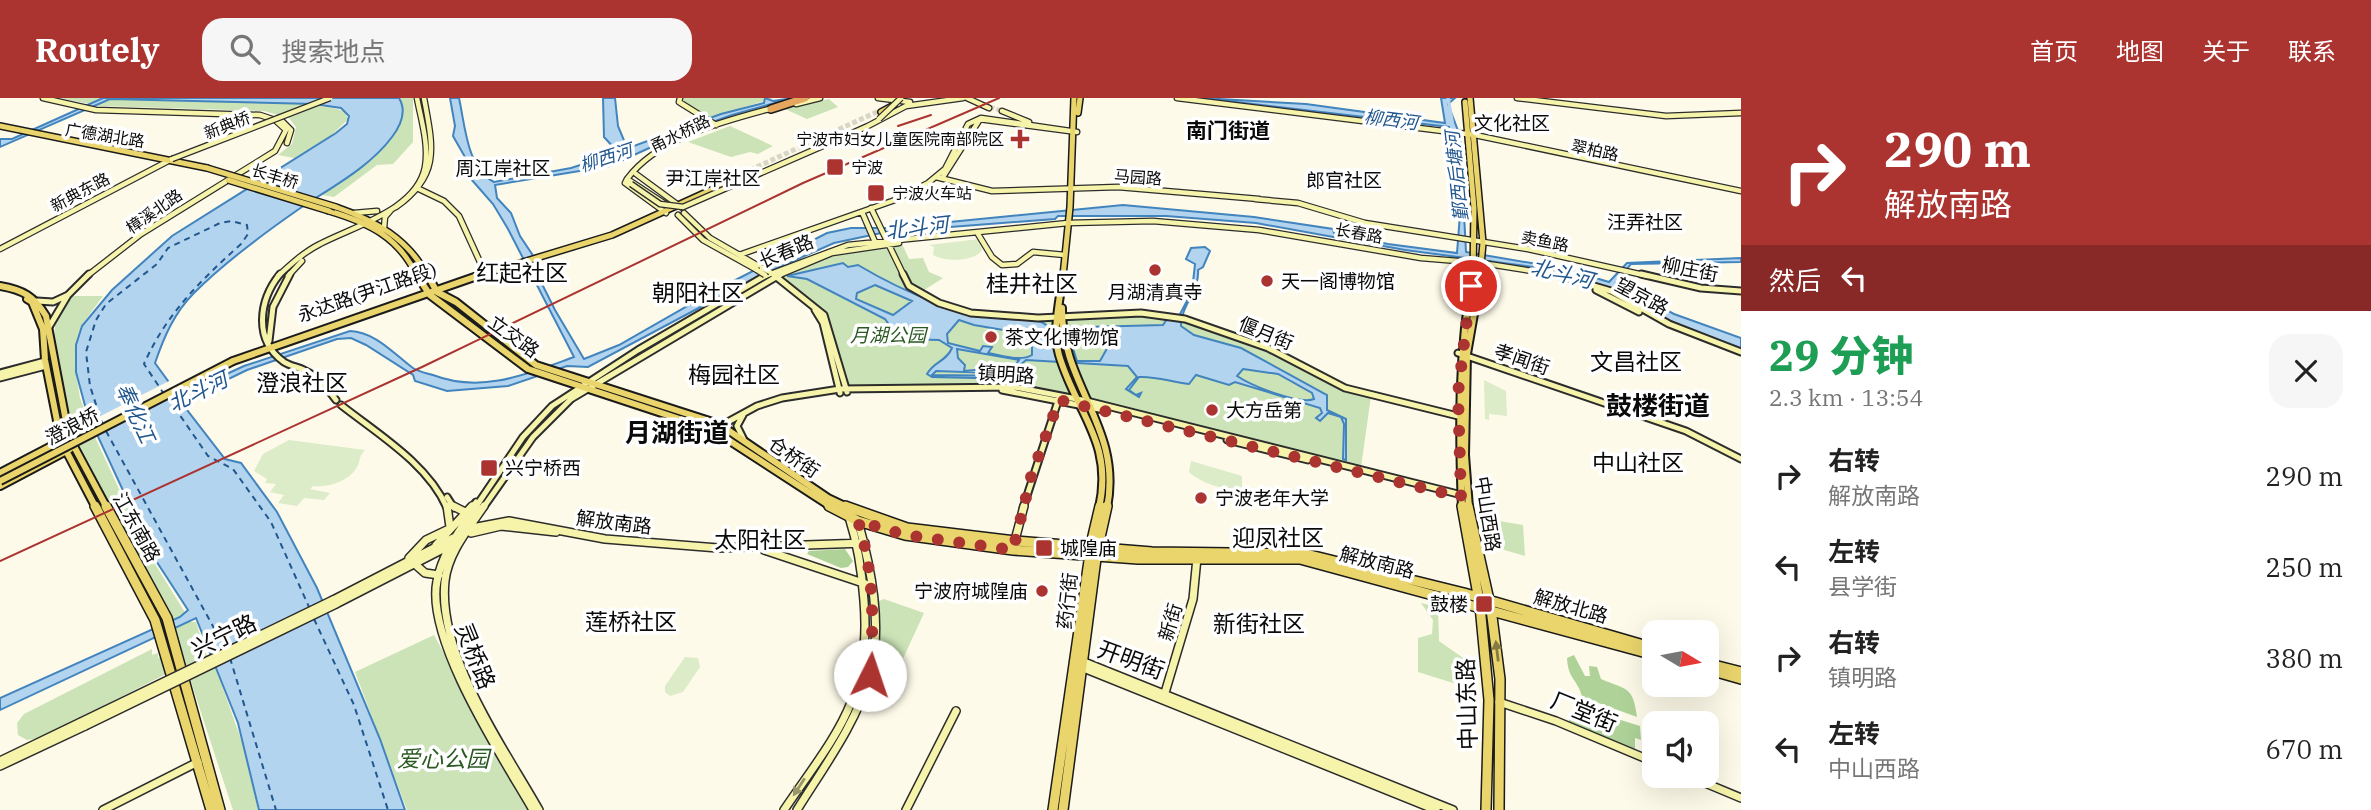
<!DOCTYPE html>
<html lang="zh">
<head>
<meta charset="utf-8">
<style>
	:root { --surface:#fff; --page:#f6f6f6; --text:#222; --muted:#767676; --accent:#ab3431 }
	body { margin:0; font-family:"IBM Plex Serif","Noto Sans SC",serif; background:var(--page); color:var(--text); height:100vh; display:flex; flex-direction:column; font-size:26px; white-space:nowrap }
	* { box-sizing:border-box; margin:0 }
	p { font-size:23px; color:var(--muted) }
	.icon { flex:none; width:38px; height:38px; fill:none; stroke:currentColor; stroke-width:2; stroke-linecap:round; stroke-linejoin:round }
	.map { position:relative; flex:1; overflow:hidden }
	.sheet { display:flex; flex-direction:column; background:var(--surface); width:630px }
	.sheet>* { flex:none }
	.hud { background:#ab3431; color:#fff; overflow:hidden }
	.needle { width:46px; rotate:100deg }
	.tools { position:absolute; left:1642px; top:522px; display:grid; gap:14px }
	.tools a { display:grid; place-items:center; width:77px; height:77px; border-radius:14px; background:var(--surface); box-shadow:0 7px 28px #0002; font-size:35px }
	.pin { position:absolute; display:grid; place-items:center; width:60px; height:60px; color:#fff; margin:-30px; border:4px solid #fff; border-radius:50%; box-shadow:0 2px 7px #0007 }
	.me { position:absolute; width:77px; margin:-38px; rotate:4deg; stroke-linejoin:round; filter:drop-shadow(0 0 5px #0008) }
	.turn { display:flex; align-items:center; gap:24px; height:147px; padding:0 28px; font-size:32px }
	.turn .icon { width:91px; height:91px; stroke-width:2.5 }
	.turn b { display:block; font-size:49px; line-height:60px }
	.then { display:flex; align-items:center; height:66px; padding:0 28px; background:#0003; gap:14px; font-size:26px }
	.round { display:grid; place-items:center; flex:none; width:74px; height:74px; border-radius:21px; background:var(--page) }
	.headline { display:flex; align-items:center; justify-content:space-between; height:119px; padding:0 28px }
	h1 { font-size:42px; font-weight:800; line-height:52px; color:#1e9e55 }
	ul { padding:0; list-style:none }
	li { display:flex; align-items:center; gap:21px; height:91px; padding:0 28px }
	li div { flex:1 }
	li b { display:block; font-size:26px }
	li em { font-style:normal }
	header { display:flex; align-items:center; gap:42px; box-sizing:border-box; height:98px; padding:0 35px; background:var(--accent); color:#fff }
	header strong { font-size:33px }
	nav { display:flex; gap:38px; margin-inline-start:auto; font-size:24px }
	.search { width:490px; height:63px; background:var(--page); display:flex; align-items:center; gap:18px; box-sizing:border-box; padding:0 24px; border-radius:21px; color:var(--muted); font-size:26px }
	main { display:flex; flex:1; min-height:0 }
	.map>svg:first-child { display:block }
</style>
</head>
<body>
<header>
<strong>Routely</strong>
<div class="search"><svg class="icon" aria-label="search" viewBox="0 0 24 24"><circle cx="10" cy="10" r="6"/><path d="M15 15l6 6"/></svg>搜索地点</div>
<nav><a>首页</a><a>地图</a><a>关于</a><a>联系</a></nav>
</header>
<main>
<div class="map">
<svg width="1741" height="712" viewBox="0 0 1741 712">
	<rect width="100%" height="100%" fill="#fdfae9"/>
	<path fill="#cbe3b7" d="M60,0C102,0 324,0 345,14L348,21L331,38L294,60L278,57L292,46L296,29L289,20L264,13L99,8Z
		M400,0H413V44L393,66L377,67L334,99L322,97C347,79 419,37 400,0Z
		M682,0H774L706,21L681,4Z
		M829,1L838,9L807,21L785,11Z
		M730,28L773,48L758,56L750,54L731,59L688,44Z
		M902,146L909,161L923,160L929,174L943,180L918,196L973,215L1066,222L1142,218L1183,222L1268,252L1329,284L1371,298L1361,369L1018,286L848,288L827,217L779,178L835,156Z
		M71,198H103L81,228L77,240L75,270L80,300L94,337L150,458L191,524H196L207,558L184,570L170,519L72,338L54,239L55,227Z
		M1481,420L1523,427L1525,458L1484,446Z
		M884,501L924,515L894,580L876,572L878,508L879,503Z
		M1421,505L1438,509L1439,543L1466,562V589L1418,574V540L1432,536L1433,522Z
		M434,537L529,712H407L355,574Z
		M152,551V557L158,555V560L163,558L168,575L40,640L27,642L18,637L17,625L24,616Z
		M215,568L243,647L258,712H233L190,581Z"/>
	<path fill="#aed298" d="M845,451L853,463L848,469L841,470L807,456L809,453Z
		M1574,557L1585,578H1590L1589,568L1597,569L1601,581C1627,592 1633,588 1637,619L1582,599C1578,581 1568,582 1567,560Z
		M1579,609L1640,628L1641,642L1635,640V653L1569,626V618H1574Z"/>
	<path fill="#dcebc8" d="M979,141L982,152C974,164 945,164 933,157L934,149L929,147Z
		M1484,282L1506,293L1507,318L1489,316V322L1485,321Z
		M289,342L365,352C359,358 361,360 358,367C351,383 328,390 313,388L310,391L330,395L324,402L304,400L297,408L278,405L284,397L270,394L276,386L265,385L267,381L254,373L263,356Z
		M1191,363L1242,378V389C1228,395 1199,384 1189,374Z
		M685,559L698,560L700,569L683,594L670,598L665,594V588Z"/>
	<path fill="#b3d4ef" stroke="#4284be" stroke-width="2" fill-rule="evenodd" d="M103,0H399C407,13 401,27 392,39C369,70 330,90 299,111C263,136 225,164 194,195C174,215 164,239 155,265L179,298L244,268L350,233C376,234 395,257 413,270C419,274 426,275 433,277C482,296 527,276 574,259L508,131L493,106L471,81L469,66L453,38L455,28L450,0H459C465,27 467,71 494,84L571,70L612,57L615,51L604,39L603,0H615L618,28L625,45L634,48L721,16L764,5L765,0L773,3L793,0L732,17L682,35L610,68L495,87L497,100L511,115L520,138L538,165L539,180L555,212L584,261L619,247L712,194L827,135L851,130H889L1123,107L1254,119L1333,131L1334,135L1388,146L1457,155L1460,116L1449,29L1202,0L1306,6L1445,25L1441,0H1455L1448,6L1460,38L1466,154L1566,171L1609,184L1627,165L1741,160V164L1631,166L1616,185L1674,216L1741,240V250L1678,227L1604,189L1541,170L1405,152L1256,125L1166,118H1058L1055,121L886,134L834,145L757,179L588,269L567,268L508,288L447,293L415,283L413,277L366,247L351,240L337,241L247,272L181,304L225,361L241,365L277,414L317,490L380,641L405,712H259L238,625L196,520L0,612V600L180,519L188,512L153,458L160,454L155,442L147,444L87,315L76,274V247L82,228L112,192L172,138L336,35L347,26L349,18L341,10L314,6L110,1L0,49V41H12Z
		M1205,149L1210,153L1203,169L1198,172C1200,191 1180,210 1181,228L1194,237L1241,250L1327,297V312L1346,321V362L1343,361L1344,326L1341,319L1328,315L1320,323L1316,320L1322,315L1320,310L1235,284L1229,287L1196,277L1189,286C1171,284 1156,278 1139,279L1129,292L1136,297L1141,295L1139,299L1126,291L1137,279L1128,268L1026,262L1018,269L1022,280L1019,281L932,279L927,276C934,263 946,264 952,250L939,242L902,241L898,230L890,228L885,221L807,181L787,178L843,165L848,169L858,167C902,193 948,214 998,220C1012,222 1040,217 1049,230L1163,227L1167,221L1177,222L1192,193L1195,166L1186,161L1191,150ZM875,187L912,203L893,217L856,201L857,195ZM959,222L974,227L1032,237V257C1020,264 1001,257 988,255L992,249L983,248L980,253L948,245L947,236ZM1087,237L1109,247L1100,263H1077L1069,238ZM957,251L1019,262L1014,269L1018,278L932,277L936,273L991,275L986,271L964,273L965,267L958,260ZM1243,271L1278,276L1312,295L1314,301C1299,307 1252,288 1237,278Z"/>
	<path fill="#fdfae9" d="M171,282L181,294L94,340L87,325Z"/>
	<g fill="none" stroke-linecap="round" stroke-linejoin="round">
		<path stroke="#b3d4ef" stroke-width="3.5" d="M1448,0L1452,23"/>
		<path stroke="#22578e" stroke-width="2" stroke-dasharray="6 5" stroke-linecap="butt" d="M168,300L208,358L233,371L271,424L309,509
			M103,328L90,288L86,254L96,222L106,206L157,166L168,150L220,125L231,123L247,127L248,136L241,146C201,182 166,216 144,266L164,296
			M106,333L226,552
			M314,521L354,607L388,712
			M230,560L276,712"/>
		<path stroke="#d9d6c8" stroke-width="4.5" stroke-dasharray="4.5 2" stroke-linecap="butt" d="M990,9L1002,13
			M669,105L684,115"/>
		<path stroke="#d9d6c8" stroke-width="5" stroke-dasharray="5 2.5" stroke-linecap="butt" d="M750,72L879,13"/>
		<g stroke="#2c2c2c" stroke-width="7">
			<path id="secondary-far2" d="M43,0L96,12L260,17L275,22L286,32L275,53L141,136L87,178
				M680,0L679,4L716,27
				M878,0L910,4
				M967,0L989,10
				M1177,0L1475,37L1741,93
				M1517,0L1666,18L1741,15
				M796,6L820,0
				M1002,13L1029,24
				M279,20L291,32L287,45
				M866,29L906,8L963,0
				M841,40L868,28
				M636,76L681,109
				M936,79L992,93L1118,89L1259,101
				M943,79L980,21
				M627,81C658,39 725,23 773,10
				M627,81L625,85L666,115
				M627,81L665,106
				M419,91L444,103L459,118L485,175
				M1255,101L1298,105L1365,125L1528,151L1648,178
				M396,109C441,77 433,49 424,0
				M871,110L904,178
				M862,114L875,144
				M354,115L377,113
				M684,115L710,140L762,170
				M678,117L703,142L757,172
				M384,130L385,119L391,112
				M978,136L992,159L1002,167L1017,166L1033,154L1065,157
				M0,151L172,61
				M739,157L895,102L928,85L945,71L968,26L981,20L1077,34L979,21
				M278,178C291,166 304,154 320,146C354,128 417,112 425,69C429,46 421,22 417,0
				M288,178L302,163
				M765,178L848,147L1068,125L1153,123L1259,132L1421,160L1482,165L1563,178
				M777,178L832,155L899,145"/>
		</g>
		<g stroke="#2c2c2c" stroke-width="9">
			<path id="secondary-far1" d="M280,176C259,202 253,242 284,264C290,268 298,269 304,272C319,279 326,289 336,302
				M903,176L909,188L939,205L971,215L1038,220L1141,215L1185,221L1268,250L1345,290L1458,318
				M1553,176L1611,193L1669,226L1741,254
				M1641,176L1701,190L1741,193
				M774,177L824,217L847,294
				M1596,192L1639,214
				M68,197L89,176
				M37,203L53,204L68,197L49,229
				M815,212L823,225L840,295
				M269,243L273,209L290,176
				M1458,255L1686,333L1741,361
				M0,275L45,263
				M0,280L46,268
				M1002,292L1104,312
				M341,307C378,336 428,366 447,410
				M743,317L737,328L744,342
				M713,332L757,308L782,300L840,291L1015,289L1087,303L1466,398
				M1227,342L1308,362
				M447,399L454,410
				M471,410L476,404
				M475,410L523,339L552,308L638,252L768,176
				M483,410L533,339L571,301L781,176
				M1023,410L1059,300"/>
		</g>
		<g stroke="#2c2c2c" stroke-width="10">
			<path id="secondary" d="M447,408L450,429
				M453,408L465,414
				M476,408C461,431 442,455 437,483C425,542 503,660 533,712
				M484,408C469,430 448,455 445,483C437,557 504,650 539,712
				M472,430L509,423L605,441L718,450L865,445
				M471,435L501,428L556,434
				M1014,446L1024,408
				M436,447L472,408
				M764,452L866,486
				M409,460L426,442L449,431
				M417,468L425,475L439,477
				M333,502L453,440
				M336,506L449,448
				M1079,565L1084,564L1453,712
				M1081,569L1436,712
				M1164,598L1193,501L1197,460
				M1499,604L1556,623L1654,664
				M0,663L81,624
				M0,668L85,628
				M1686,677L1741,700
				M103,712L198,664
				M784,712C835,637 872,600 864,503C862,474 858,447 849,419
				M797,712C823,670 857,625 870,576C883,528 871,470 858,423
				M906,712L956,613"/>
		</g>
		<g stroke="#1b1b1b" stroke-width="8">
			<path id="primary-far2" d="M1470,0L1483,145L1480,178
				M1465,4L1474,110L1473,178
				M881,14L894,7
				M1078,15L1080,0
				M0,28L207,70
				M336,109C376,123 407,140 428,178
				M329,113C369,125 399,139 417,178
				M477,178L612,137L753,73
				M1063,178L1070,109L1074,0"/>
		</g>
		<g stroke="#1b1b1b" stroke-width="10">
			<path id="primary-far1" d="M416,176L430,197L528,271L713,332L833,410
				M427,176L437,194L456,204L536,267L719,326L828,400L849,410
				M1063,176C1060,202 1052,232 1059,257C1076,315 1114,344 1099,410
				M0,188C23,192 34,198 46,218L69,339L107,410
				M27,201L32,204L43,231L45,262L61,343L96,410
				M1062,210C1061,288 1123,329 1107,410
				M233,263L483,176
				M0,375L65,341
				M0,388L70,351
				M1462,410C1459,331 1458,254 1473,176
				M1469,410L1465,357L1467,256L1481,176"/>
		</g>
		<g stroke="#1b1b1b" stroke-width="12">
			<path id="primary" d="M95,408L155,522L211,712
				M106,408L167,520L220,712
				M829,408L858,423L905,437L1013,452L1138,461H1300L1654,557
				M845,408L907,430L1015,443L1152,454L1306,456L1464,495L1654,550
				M1462,408L1480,508L1489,602L1486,712
				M1468,408L1491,511L1500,581L1499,712
				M1706,565L1741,574
				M1706,571L1741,581
				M1053,712L1092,442L1100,408
				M1063,712L1097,453L1107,408"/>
		</g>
		<g stroke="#1b1b1b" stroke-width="10">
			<path id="highway" d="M771,11L805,0"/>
		</g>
		<use href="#secondary-far2" stroke="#f6f4ab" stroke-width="4.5"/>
		<use href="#secondary-far1" stroke="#f6f4ab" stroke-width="5"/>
		<use href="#secondary" stroke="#f6f4ab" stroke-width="7"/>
		<use href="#primary-far2" stroke="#ead56c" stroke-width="5"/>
		<use href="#primary-far1" stroke="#ead56c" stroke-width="6"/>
		<use href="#primary" stroke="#ead56c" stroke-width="9"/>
		<use href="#highway" stroke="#e5a65f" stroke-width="7"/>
		<path stroke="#ab3431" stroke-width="2" d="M898,28L931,17
			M0,463L422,269L803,85L999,0"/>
		<g stroke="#2c2c2c" stroke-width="7" stroke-linecap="butt">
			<path id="secondary-bridge-far1" d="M879,21L901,0
				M172,61L330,0
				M631,86L660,106L683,109L841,40
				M762,170L770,174
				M757,172L765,177"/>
		</g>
		<g stroke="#2c2c2c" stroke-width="10" stroke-linecap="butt">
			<path id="secondary-bridge" d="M81,624L333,502
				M85,628L336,506"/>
		</g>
		<g stroke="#1b1b1b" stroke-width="8" stroke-linecap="butt">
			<path id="primary-bridge-far1" d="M207,70L336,109
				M228,82L329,113"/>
		</g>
		<g stroke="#1b1b1b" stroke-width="10" stroke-linecap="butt">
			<path id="primary-bridge" d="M0,383L233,263"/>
		</g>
		<use href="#secondary-bridge-far1" stroke="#f6f4ab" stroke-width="4.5"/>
		<use href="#secondary-bridge" stroke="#f6f4ab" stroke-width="7"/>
		<use href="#primary-bridge-far1" stroke="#ead56c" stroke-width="5"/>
		<use href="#primary-bridge" stroke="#ead56c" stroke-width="6"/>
	</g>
	<defs><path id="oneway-solid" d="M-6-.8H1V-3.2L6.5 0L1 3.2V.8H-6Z" transform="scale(1.75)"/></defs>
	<use fill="#857a40" href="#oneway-solid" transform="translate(1497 553) rotate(-97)"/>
	<use fill="#98966b" href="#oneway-solid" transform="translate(799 689) rotate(123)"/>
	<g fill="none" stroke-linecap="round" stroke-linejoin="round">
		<path stroke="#ab3431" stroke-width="12" stroke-dasharray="0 21.6" d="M870,577C874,525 874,473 858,423L905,437L1013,452L1031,379L1059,302L1461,399L1458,295L1471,188"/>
	</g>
	<g fill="#ab3431" stroke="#fff" stroke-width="2.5">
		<path d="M1016.5 30.5h7v7h7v7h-7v7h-7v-7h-7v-7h7z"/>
		<rect x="826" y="60" width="18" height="18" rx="3.5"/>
		<rect x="867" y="86" width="18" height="18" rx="3.5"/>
		<circle cx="1155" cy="172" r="7"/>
		<circle cx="1267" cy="183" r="7"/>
		<circle cx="991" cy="239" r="7"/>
		<circle cx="1212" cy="312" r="7"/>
		<rect x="480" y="361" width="18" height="18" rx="3.5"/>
		<circle cx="1201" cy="400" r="7"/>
		<rect x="1035" y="441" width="18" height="18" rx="3.5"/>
		<circle cx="1042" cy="493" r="7"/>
		<rect x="1475" y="497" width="18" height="18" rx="3.5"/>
	</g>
	<g text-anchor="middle" stroke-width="7" stroke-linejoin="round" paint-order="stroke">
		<g font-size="16" fill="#0a0a0a" stroke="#fff">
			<text transform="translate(227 27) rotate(-21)" y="6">新典桥</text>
			<text transform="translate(680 35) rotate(-26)" y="6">甬水桥路</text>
			<text transform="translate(105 37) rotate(9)" y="6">广德湖北路</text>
			<text transform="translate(1595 52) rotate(12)" y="6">翠柏路</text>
			<text transform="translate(275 78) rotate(17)" y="6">长丰桥</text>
			<text transform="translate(1138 79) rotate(4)" y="6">马园路</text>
			<text transform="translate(80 94) rotate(-28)" y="6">新典东路</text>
			<text transform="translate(154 113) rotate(-35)" y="6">樟溪北路</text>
			<text transform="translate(1359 135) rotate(10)" y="6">长春路</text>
			<text transform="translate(1545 143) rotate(11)" y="6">卖鱼路</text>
		</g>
		<g font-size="16" fill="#0a0a0a" stroke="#fff" text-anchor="start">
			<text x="1004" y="47" text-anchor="end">宁波市妇女儿童医院南部院区</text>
			<text x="851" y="75">宁波</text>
			<text x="892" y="101">宁波火车站</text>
		</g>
		<g font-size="18" font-style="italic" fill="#22578e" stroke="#fff">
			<text transform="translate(1391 22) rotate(7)" y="6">柳西河</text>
			<text transform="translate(606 60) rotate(-18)" y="6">柳西河</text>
			<text transform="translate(1457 78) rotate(-96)" y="6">鄞西后塘河</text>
		</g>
		<g font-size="19" fill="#0a0a0a" stroke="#fff">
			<text x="1512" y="32">文化社区</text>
			<text x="503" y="77">周江岸社区</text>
			<text x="713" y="87">尹江岸社区</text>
			<text x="1344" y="89">郎官社区</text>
			<text x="1645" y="131">汪弄社区</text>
		</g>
		<g font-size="19" fill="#0a0a0a" stroke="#fff">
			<text transform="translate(786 153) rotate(-23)" y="7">长春路</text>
			<text transform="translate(1690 171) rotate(11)" y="7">柳庄街</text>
			<text transform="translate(367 194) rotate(-19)" y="7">永达路(尹江路段)</text>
			<text transform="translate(1642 198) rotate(28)" y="7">望京路</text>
			<text transform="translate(1266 235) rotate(22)" y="7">偃月街</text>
			<text transform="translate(514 238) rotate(36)" y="7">立交路</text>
			<text transform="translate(1522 261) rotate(19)" y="7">孝闻街</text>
			<text transform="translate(1006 276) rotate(4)" y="7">镇明路</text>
			<text transform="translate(72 328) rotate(-28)" y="7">澄浪桥</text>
			<text transform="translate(794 359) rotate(34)" y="7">仓桥街</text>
			<text transform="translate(1488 416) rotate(81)" y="7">中山西路</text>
			<text transform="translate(614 424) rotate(7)" y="7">解放南路</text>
			<text transform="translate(137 429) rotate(61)" y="7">江东南路</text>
			<text transform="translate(1377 464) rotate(14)" y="7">解放南路</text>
			<text transform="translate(1067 503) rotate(-84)" y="7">药行街</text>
			<text transform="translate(1571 508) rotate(16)" y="7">解放北路</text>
			<text transform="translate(1170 524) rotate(-73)" y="7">新街</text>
		</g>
		<g font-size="19" fill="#0a0a0a" stroke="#fff" text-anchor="start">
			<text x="1281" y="190">天一阁博物馆</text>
			<text x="1155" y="201" text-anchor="middle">月湖清真寺</text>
			<text x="1005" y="246">茶文化博物馆</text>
			<text x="1226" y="319">大方岳第</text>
			<text x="505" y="377">兴宁桥西</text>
			<text x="1215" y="407">宁波老年大学</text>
			<text x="1060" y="457">城隍庙</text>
			<text x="1028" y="500" text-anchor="end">宁波府城隍庙</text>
			<text x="1468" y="513" text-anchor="end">鼓楼</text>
		</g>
		<g font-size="19" font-style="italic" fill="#2a5a22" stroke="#fff">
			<text x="888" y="244">月湖公园</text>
		</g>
		<g font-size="21" font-weight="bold" fill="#0a0a0a" stroke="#fff">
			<text x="1228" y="40">南门街道</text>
		</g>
		<g font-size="21" font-style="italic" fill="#22578e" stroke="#fff">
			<text transform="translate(917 130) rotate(-6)" y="7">北斗河</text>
			<text transform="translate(1562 176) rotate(14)" y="7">北斗河</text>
			<text transform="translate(198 294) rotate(-26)" y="7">北斗河</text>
			<text transform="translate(135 315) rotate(65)" y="7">奉化江</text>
		</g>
		<g font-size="23" fill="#0a0a0a" stroke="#fff">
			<text x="522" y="183">红起社区</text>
			<text x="1032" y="194">桂井社区</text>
			<text x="698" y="203">朝阳社区</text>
			<text x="1636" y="272">文昌社区</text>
			<text x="734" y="285">梅园社区</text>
			<text x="302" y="293">澄浪社区</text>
			<text x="1638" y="373">中山社区</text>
			<text x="1278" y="448">迎凤社区</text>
			<text x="760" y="450">太阳社区</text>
			<text x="631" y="532">莲桥社区</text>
			<text x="1259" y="534">新街社区</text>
		</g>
		<g font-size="23" fill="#0a0a0a" stroke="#fff">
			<text transform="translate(224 538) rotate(-26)" y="8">兴宁路</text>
			<text transform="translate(475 558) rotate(68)" y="8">灵桥路</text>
			<text transform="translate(1131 562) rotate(20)" y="8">开明街</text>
			<text transform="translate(1467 606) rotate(-92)" y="8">中山东路</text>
			<text transform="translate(1584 614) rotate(22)" y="8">厂堂街</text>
		</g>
		<g font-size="23" font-style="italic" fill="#2a5a22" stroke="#fff">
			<text x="443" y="669">爱心公园</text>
		</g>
		<g font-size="26" font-weight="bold" fill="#0a0a0a" stroke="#fff">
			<text x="1658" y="317">鼓楼街道</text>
			<text x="677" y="344">月湖街道</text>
		</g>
	</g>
</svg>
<div class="tools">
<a><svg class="needle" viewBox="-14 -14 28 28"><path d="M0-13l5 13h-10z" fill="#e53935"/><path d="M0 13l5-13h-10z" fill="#767676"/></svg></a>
<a><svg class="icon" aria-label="sound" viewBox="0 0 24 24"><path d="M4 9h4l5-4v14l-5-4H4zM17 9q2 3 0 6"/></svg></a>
</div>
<div class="pin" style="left:1471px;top:188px;background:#d93025"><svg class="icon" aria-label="arrive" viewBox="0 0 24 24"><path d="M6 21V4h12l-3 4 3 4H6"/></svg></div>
<svg class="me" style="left:870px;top:577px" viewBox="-20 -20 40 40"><circle r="19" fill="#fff"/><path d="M0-13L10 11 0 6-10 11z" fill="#ab3431"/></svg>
</div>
<section class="sheet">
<div class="hud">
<div class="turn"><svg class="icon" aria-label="right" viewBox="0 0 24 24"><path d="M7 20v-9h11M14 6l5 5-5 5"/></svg><div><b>290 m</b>解放南路</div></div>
<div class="then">然后<svg class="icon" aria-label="left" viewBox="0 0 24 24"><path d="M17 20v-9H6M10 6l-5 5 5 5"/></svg></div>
</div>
<div class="headline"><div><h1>29 分钟</h1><p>2.3 km · 13:54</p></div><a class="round"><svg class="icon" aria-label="close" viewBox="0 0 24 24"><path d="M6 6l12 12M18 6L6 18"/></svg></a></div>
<ul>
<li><svg class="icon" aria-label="right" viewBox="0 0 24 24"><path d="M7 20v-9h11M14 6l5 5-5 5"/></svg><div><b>右转</b><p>解放南路</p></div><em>290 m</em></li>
<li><svg class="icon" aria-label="left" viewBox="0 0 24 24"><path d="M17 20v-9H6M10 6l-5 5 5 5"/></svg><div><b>左转</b><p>县学街</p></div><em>250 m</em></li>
<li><svg class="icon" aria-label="right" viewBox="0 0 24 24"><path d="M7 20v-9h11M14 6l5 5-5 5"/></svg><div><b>右转</b><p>镇明路</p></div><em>380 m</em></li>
<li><svg class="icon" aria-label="left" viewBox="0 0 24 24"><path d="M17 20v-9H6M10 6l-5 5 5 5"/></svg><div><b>左转</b><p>中山西路</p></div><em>670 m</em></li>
</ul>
</section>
</main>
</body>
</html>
